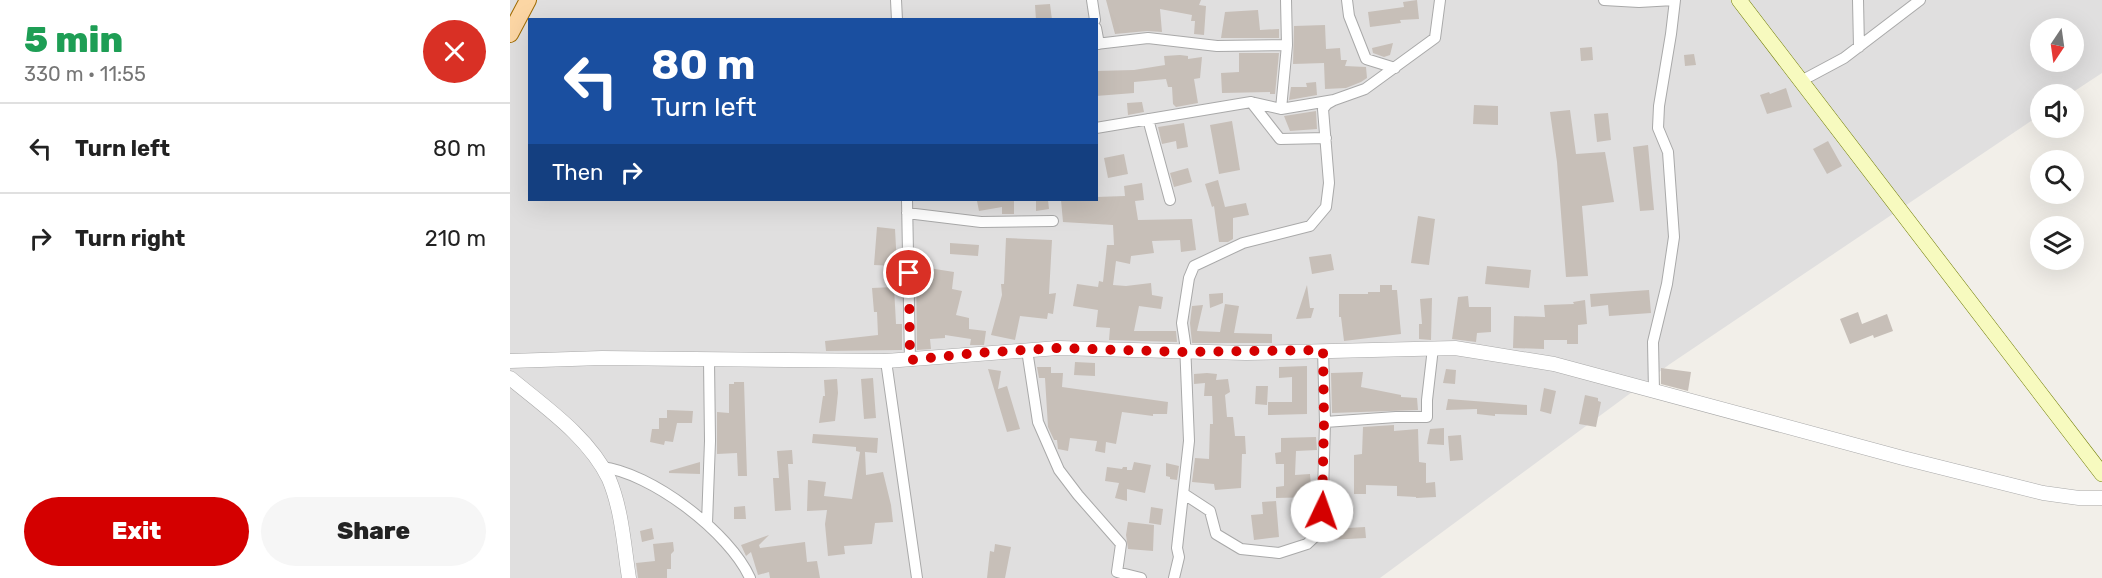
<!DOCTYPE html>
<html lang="en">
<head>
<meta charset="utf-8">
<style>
	:root { --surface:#fff; --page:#f6f6f6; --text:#222; --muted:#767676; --line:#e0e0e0; --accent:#d40000 }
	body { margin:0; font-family:Rubik,sans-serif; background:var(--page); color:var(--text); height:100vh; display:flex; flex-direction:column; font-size:22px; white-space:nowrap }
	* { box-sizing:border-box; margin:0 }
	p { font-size:20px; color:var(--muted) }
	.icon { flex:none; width:33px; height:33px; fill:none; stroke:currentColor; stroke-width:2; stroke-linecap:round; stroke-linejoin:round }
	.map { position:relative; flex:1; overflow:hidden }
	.panel { display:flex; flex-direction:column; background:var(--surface); width:510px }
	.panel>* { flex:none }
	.top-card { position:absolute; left:18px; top:18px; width:570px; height:183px; border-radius:0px; box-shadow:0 6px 24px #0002; background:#1a4fa0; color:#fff; overflow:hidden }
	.needle { width:39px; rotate:193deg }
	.fabs { position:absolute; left:1520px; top:18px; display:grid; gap:12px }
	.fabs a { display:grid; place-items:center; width:54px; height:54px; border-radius:50%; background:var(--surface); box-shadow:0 6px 24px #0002; font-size:30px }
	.pin { position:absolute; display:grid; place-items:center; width:51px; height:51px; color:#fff; margin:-26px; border:3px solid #fff; border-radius:50%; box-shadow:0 2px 6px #0007 }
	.me { position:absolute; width:66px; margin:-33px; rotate:3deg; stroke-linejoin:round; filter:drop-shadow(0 0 4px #0008) }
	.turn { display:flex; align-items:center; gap:21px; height:126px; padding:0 24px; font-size:27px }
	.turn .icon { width:78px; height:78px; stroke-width:2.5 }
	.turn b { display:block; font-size:42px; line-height:51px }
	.then { display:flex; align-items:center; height:57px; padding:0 24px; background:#0003; gap:12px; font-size:22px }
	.round { display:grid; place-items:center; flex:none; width:63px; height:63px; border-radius:32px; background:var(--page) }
	.summary { display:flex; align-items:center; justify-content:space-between; height:102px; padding:0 24px }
	h1 { font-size:36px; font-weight:800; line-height:45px; color:#1e9e55 }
	.cta { display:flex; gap:12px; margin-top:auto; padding:12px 24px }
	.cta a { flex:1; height:69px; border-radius:36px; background:var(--accent); color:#fff; font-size:24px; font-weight:800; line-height:69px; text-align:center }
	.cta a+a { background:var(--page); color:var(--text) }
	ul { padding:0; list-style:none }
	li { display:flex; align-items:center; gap:18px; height:90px; padding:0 24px; border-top:2px solid var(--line) }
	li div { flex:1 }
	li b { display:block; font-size:22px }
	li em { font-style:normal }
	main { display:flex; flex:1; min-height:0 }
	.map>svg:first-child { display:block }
</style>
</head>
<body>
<main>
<section class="panel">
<div class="summary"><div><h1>5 min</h1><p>330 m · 11:55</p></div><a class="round" style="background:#d93025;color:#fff"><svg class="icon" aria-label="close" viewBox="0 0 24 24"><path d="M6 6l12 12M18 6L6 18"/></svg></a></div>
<ul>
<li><svg class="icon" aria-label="left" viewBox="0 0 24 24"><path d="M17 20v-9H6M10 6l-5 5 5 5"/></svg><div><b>Turn left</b></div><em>80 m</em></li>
<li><svg class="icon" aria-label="right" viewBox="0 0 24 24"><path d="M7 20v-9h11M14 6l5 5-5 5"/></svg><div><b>Turn right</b></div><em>210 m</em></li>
</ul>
<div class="cta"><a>Exit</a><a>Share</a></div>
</section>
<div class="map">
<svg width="1592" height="578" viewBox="0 0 1592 578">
	<rect width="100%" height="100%" fill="#f2efe9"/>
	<path fill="#e0dfdf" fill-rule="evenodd" d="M0,0H1592V73L1560,94H1530V115L1160,364L870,578H0ZM20,20H586V200H20ZM1530,28H1563V62H1530Z"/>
	<path fill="#c7bfb8" d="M596,0H691L689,5L696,6L694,35L684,34L685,21H681L682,15L650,9L652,32L637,31L605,34Z
		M907,0L909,19L890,20L891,23L860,27L858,12L894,7L893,2Z
		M540,4L542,20H526L525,5Z
		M748,10L750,30L769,29V38H711L715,12Z
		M815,25L816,49L830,48L831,60H837L835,66L856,67L857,78L851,82L836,88L815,89L814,63L783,64L784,26Z
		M883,43L880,55L874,57L863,53L862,48Z
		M1082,47L1083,60L1071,61L1070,48Z
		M729,53H769L765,94H760V92L712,93L711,73L729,72Z
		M1184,54L1186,65L1175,66L1174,55Z
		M670,55L678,56V59L692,57L690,78L684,79L688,103L666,107L663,104L662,87H658L656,79L624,82V93L586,96V71L624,70L655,65L654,56Z
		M806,82L807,95L779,100L781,87H797L796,83Z
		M1276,88L1282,107L1257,114L1250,95L1259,92L1260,94Z
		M632,102L634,112L618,115L617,103Z
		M964,105L988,106V125L963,124Z
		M1060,110L1066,154L1095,152L1104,202L1072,206L1078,276L1056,277L1047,162L1040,112Z
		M806,111L807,129L780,131L774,116Z
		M1098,113L1101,140L1087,142L1084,114Z
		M722,121L730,170L709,174L700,125Z
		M674,123L678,147L667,149L666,141L652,144L648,127Z
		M1318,141L1332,166L1317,174L1303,149Z
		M1138,145L1144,210L1130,211L1123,147Z
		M614,154L618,174L598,178L594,158Z
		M678,168L682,182L664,187L660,173Z
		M708,180L715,207L736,203L739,215L723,218V239L718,242H709L704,206L702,207L695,184Z
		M632,183L634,200L625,201L628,220L682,219L686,250L671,252L670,240L642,241L644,253L621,256L620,264L606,261L603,285L616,286L641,283L642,295L653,297L651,309L629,306L624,331H666L667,342L599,340L600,328L586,327L588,310L563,306L567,284L588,287L589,281L593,282L597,245H604L603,225L553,222L551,200H586V197L615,196L614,186Z
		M476,200H504V214H492V207L469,211L467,201Z
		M526,200H538L539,209L526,211Z
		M908,216L925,219L919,265L901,263Z
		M367,227L385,229L387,266L364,265Z
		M496,238L542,240L539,294L546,293L543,314L538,313L537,319L510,316L505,340L481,335L492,295L491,284H494Z
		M440,243L469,245L468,256L440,254Z
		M821,254L824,270L802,274L799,257Z
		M406,266L444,272L442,289L452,291L446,315L459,318V329L476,331L474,345H460L461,339L435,335V338L420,339L421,349L407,350Z
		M977,266L1021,270L1019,288L975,284Z
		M797,285L800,308H804L801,318L786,319Z
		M870,285H882V290H887L891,334L834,341L831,317H829V294H858V292H870Z
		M384,287L386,324H392V350L316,351L315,341L368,335L367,312H364L362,288Z
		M1139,290L1141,313L1099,316L1098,305L1081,307L1080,294Z
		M713,293V303L700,308L699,294Z
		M958,296L959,307H981V332L967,333L966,342L942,339L948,297Z
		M922,298L921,340L909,339V324H912L910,299Z
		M1075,300L1077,324L1068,325V344H1057V340H1034V349L1003,348L1004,316L1035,317L1034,305L1064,304L1063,302Z
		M715,304L729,306L724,333L762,334V343H682L680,323L682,306L693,305L687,331L710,332Z
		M1348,312L1352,324L1377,314L1383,331L1364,338L1363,335L1340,344L1330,319Z
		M565,362L585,363V376L564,375Z
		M797,366V414L758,415V402H782V377L769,378V367Z
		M527,367H541V373H553L552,387L658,402L657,414H643V416L612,412L606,444L596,442L595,453L585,451L587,441L560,438L558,451L548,449L547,440H544L538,427L535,378H529Z
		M1151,368L1181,372L1178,391L1151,384Z
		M478,369L491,371L488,389L497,386L510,429L497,432Z
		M936,369L946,370L945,384L933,383Z
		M853,372L851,387L891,395V397L907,398L908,410L822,413L821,373Z
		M697,373L707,374L706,380L718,379L720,392L715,395L717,417H723L725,436H735L736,454H732L731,488L705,490L704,484L682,482L685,458L699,459L700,424H703L702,396H694L695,383L684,384V374Z
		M363,378L366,418L354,419L351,379Z
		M327,379L328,393L325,421L309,423L313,396H315L314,380Z
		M224,382H234L237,476H228L227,453L207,454V412L219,413V384H224Z
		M746,386H758L757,405L745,404Z
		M1034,388L1046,391L1041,414L1030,411Z
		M1075,395L1088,398V401L1091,402L1086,427L1069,424Z
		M938,399L1017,405V415L985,414V416L967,414V409L936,410Z
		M157,410L183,411L182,423H167L163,442L155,441L154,445L140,442L142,429H149V418H157Z
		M884,425V431L908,429L909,462L916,463V483L925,482L926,497L906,498V497L887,496V486L856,485V494H844V455L852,454L853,427Z
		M934,428V445L917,444L920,429Z
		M303,434L368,438L367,453L355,452L356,475L373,472L381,505L383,522L365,523L362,544L334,546L335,554L318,556L315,524L317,510L297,511L298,480L316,482L314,496L342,499L350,452L346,451V447L302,443Z
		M951,435L953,460L940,461L938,436Z
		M806,437L807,450L786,451L785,475L800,474L801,485H806L805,497L766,498V487L774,486V464H766L765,453L771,452V438Z
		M282,450L283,464H278L281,510L265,511L263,478H269L267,451Z
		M190,462V474L159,473V471Z
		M624,462L641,465L635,493L617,489V501L605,498L609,483L595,481L597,467L612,469L613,467H617V470H622Z
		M656,463L669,466L667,480L660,479V477L656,476Z
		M766,501L769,537L744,540L741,515L753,514L752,502Z
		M235,506L236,519H224V507Z
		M641,507L653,509L651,525L639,523Z
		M618,522L644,525L643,551L618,549L616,535Z
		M855,527L856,538L819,540L820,529Z
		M142,528L144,539L132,542L130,531Z
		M259,535L249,545L250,548L295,542L297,562L307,561L310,578H260L259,572L248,575L241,552L236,556L231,545Z
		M163,542L164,551L161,554V569H157V578H128L126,563L145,561L143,544Z
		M485,544L501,547L495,578H477L480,551L484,552Z"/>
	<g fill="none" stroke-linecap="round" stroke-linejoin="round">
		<g stroke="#a9a9a9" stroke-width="12">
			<path id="minor" d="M386,0L387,20
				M582,0L585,20
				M837,0L839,16L856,59L885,68
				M1094,0L1129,2L1164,0
				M1348,0L1349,47
				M586,28L589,44
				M586,44L638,38L707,46L777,45
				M1291,81L1334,58L1410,0
				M741,102L770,139L816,138
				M771,109L777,45L776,0
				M638,119L660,200
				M586,128L741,102L771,109L824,100L855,89L925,38L930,0
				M397,200L400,360
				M397,213L471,222L543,221
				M517,350L528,422L549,470L568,495L611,544L607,572L631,578
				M376,361L407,578
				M1144,391L1143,342L1157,284L1164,237L1158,152L1148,128L1149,106L1161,34L1165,0
				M815,422L886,417H917V400L923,348
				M91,467C141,472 220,533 240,578
				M674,494L700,511L706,534L731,549L769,553L797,544L812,530L815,422L813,350
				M197,523L200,441L199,360
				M664,578L669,557L667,548L679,441L675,343L672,323L679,278L684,266L733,243L800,226L816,207L819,183L813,109L817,104L824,100"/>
		</g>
		<g stroke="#a9a9a9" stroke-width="15">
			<path id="tertiary" d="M0,361L92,358L376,361L548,348L736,353L945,348L1044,364L1393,458L1533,493L1569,498H1592
				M0,378C35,407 79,437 99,479C112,510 114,546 119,578"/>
		</g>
		<g stroke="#707d05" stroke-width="16">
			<path id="secondary" d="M1229,0L1592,474"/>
		</g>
		<g stroke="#a06b00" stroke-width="18">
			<path id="primary" d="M0,34L18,0"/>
		</g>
		<use href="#minor" stroke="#fff" stroke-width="10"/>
		<use href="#tertiary" stroke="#fff" stroke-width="14"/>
		<use href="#secondary" stroke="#f7fabf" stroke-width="15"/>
		<use href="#primary" stroke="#fcd6a4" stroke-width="16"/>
	</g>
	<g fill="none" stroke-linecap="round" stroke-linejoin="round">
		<path stroke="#d40000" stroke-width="10" stroke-dasharray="0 18" d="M399,273L400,360L467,353L548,348L674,352L813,350L814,422L812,511"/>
	</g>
</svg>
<div class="fabs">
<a><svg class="needle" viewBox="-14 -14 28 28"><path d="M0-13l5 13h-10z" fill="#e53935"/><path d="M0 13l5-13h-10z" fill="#767676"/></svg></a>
<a><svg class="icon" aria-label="sound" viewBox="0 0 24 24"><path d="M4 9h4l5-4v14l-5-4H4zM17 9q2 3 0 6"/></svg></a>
<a><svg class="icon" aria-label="search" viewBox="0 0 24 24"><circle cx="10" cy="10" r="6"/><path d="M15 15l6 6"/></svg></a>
<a><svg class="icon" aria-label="layers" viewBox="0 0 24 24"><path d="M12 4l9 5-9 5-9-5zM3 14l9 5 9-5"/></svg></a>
</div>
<div class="pin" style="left:399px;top:273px;background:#d93025"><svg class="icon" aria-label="arrive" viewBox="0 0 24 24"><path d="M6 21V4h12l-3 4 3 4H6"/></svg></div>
<svg class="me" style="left:812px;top:511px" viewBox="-20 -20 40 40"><circle r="19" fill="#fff"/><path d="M0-13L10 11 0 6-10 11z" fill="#d40000"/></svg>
<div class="top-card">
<div class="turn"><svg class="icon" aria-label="left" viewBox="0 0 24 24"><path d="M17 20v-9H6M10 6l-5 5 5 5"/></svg><div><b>80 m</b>Turn left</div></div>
<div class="then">Then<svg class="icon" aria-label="right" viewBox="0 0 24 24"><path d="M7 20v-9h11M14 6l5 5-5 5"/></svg></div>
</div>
</div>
</main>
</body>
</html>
